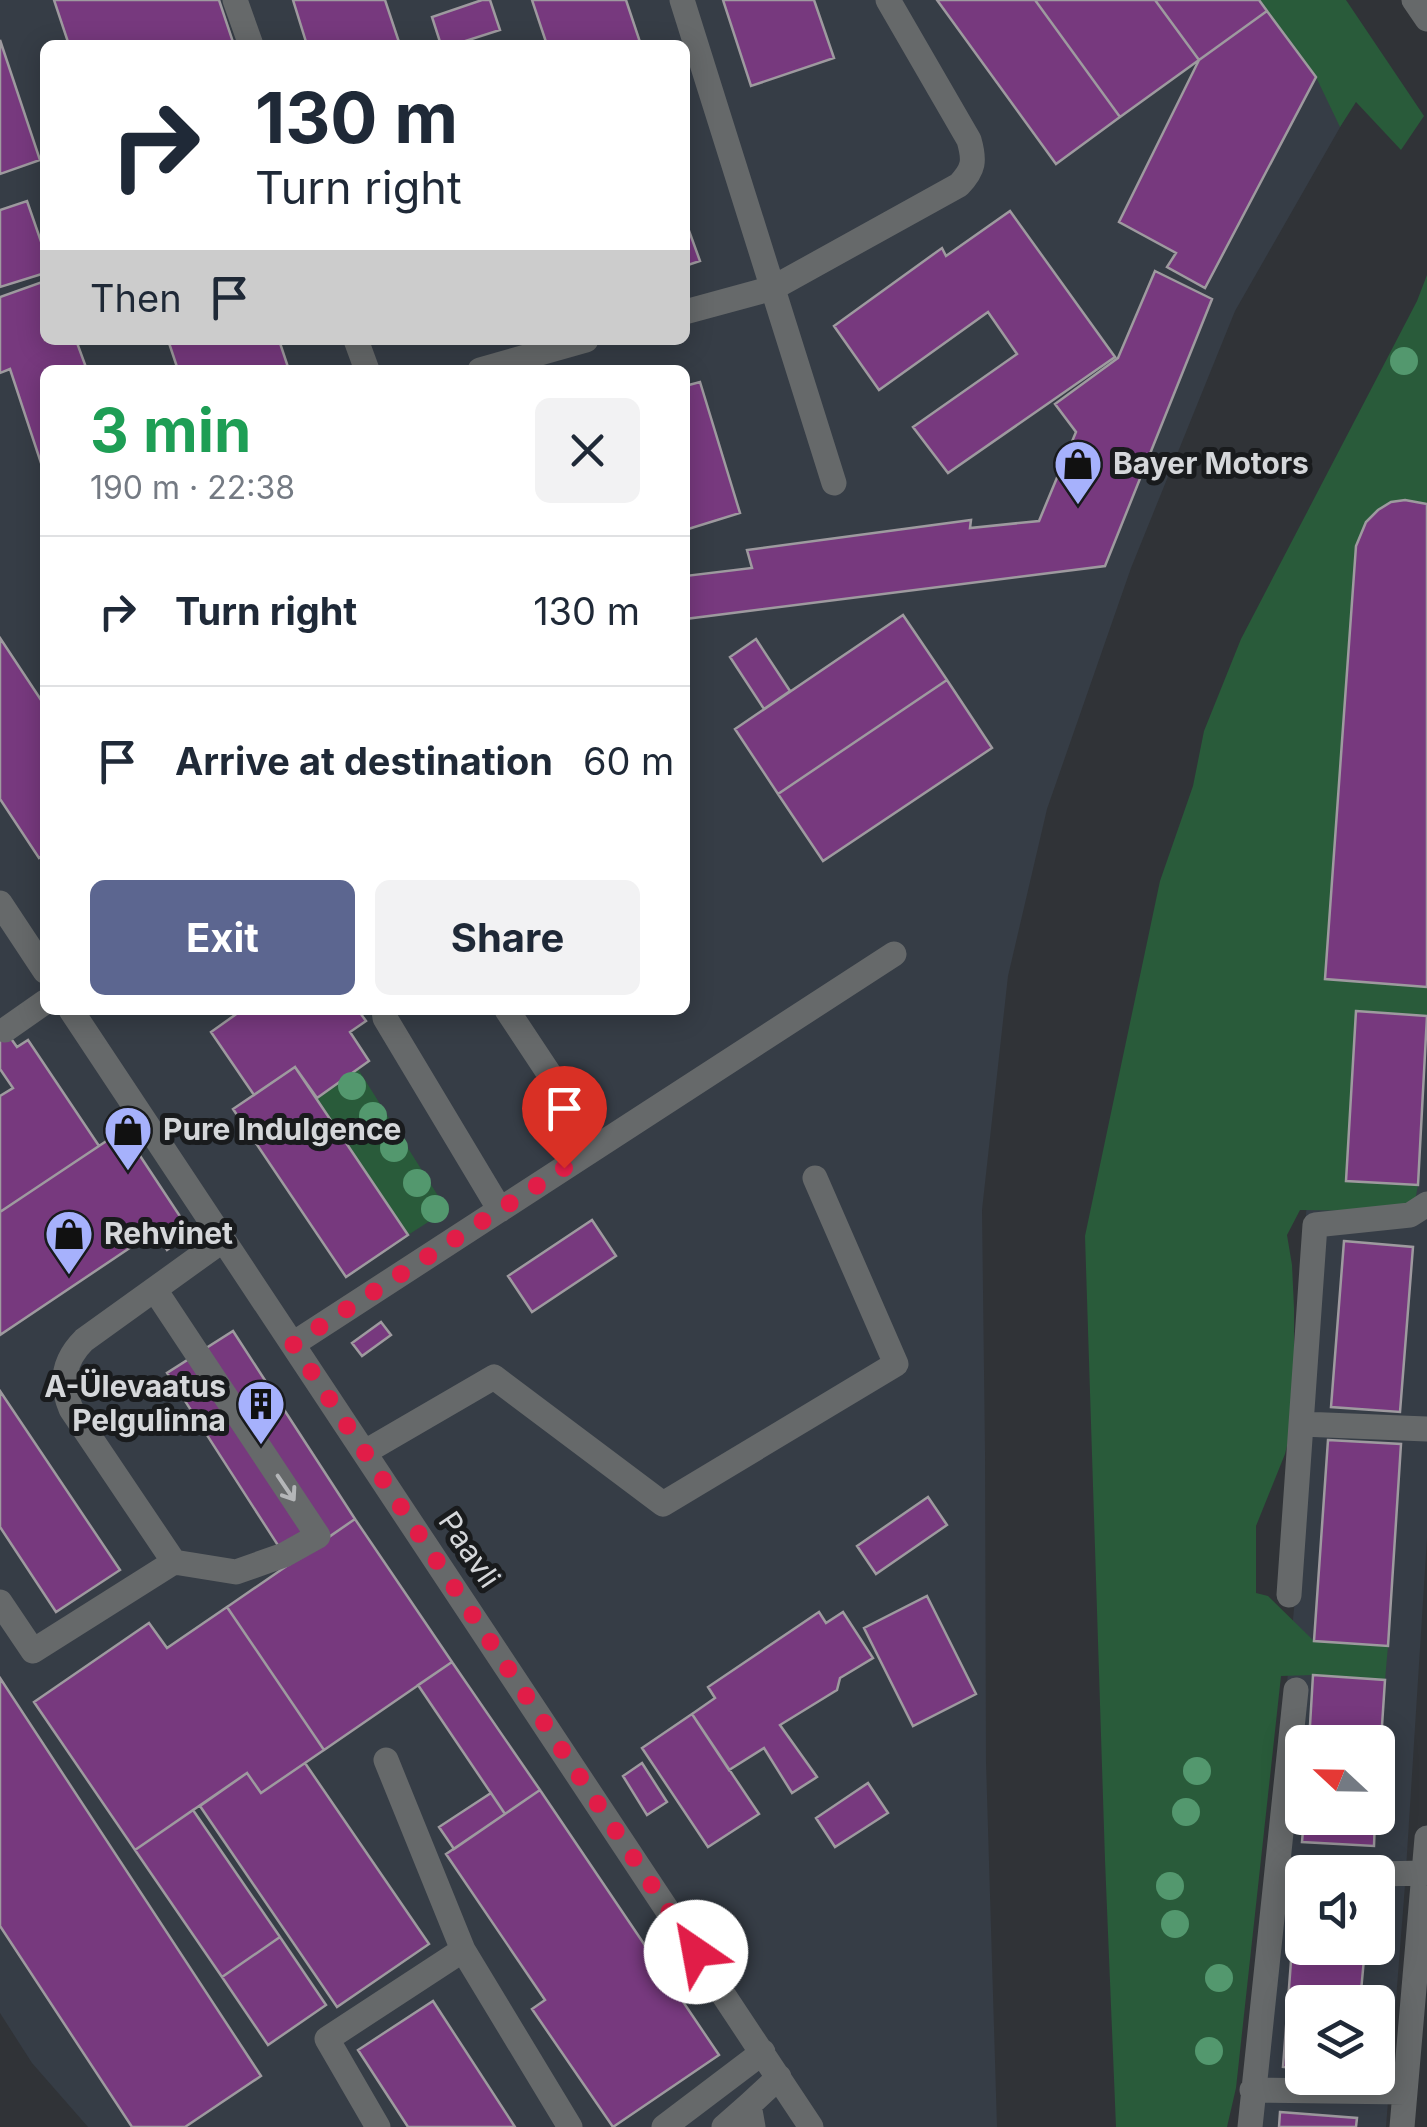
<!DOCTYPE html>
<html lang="en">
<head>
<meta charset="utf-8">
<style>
	:root { --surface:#fff; --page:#f2f2f3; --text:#1f2937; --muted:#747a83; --line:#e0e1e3; --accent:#5c6690 }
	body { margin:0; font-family:Inter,sans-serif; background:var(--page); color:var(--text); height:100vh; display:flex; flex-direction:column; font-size:38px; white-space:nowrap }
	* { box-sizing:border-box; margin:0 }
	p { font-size:32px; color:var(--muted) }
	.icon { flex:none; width:55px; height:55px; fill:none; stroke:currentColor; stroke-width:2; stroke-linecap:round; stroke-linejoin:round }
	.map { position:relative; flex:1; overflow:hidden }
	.sheet { position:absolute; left:40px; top:365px; width:650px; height:650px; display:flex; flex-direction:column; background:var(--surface); border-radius:15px; box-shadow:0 5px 25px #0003 }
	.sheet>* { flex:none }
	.guide { position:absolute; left:40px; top:40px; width:650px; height:305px; border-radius:15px; box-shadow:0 5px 25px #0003; background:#fff; color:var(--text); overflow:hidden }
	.needle { width:65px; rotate:292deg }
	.tools { position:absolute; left:1285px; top:1725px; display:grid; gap:20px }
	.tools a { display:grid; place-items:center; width:110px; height:110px; border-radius:15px; background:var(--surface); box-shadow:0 5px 25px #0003; font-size:50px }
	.pin { position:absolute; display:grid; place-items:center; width:85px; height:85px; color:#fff; margin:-102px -42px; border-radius:50% 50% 50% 0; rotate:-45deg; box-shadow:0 0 10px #0007 }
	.pin .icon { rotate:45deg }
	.me { position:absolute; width:110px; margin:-55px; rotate:327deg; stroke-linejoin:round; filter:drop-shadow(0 0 8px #0008) }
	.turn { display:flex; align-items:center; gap:35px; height:210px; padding:0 50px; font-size:45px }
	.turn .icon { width:130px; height:130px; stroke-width:2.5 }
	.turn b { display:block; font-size:70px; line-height:85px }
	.then { display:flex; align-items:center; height:95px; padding:0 50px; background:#0003; gap:20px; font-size:38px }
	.round { display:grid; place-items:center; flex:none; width:105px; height:105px; border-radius:15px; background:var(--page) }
	.headline { display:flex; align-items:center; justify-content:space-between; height:170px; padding:0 50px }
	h1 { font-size:60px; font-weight:700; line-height:75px; color:#1e9e55 }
	.button { display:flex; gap:20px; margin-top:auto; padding:20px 50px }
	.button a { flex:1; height:115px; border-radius:15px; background:var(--accent); color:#fff; font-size:40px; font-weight:700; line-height:115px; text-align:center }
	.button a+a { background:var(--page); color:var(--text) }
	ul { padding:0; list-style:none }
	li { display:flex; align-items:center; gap:30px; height:150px; padding:0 50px; border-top:2px solid var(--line) }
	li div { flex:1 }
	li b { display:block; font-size:38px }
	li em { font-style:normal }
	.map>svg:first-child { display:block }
</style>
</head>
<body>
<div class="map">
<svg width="1427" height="2127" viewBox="0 0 1427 2127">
	<rect width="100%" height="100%" fill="#303337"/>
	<path fill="#363d46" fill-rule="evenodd" d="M0,0H1284L1355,101L1235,311L1131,568L1047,809L1008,976L982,1210L985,1451L986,1762L997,2127H88L32,2063L0,2013ZM45,45H685V340H45ZM45,370H685V1010H45Z
		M1351,494L1427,498V1538L1405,1885L1386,2127H1245L1313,1408L1294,1407ZM1302,1742H1378V1818H1302ZM1302,1872H1378V1948H1302ZM1302,2002H1378V2078H1302Z"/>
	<path fill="#295b3a" d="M1259,0H1346L1424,116L1401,150L1356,102L1340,127L1316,77Z
		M1427,275V504C1405,498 1380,501 1366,522C1361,528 1359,538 1356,546L1325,978L1427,987V1016L1356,1012L1346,1180L1418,1185L1415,1201L1379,1211L1300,1210L1287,1235L1292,1265L1294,1308V1417L1285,1454L1256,1526V1593L1268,1596L1314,1641L1388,1646L1385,1680L1313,1675L1281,1676L1236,2088L1227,2127H1116L1105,1860L1085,1236L1160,881L1193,786L1204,731L1241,639L1417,301Z
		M358,1069L447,1210L408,1235L317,1098Z"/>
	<path fill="#77397e" stroke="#9e9a9f" stroke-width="2.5" d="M54,0H219L234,45H69Z
		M293,0H385L400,45H307Z
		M482,0H490L500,30L453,45H441L432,17Z
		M532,0H626L641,45H547Z
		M723,0H814L834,58L751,86Z
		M937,0H1035L1120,117L1056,164Z
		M1035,0H1155L1199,60L1120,117Z
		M1155,0H1259L1267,11L1199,60Z
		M1267,11L1316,77L1205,288L1167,267L1176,253L1119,222L1199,60Z
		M0,40L40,160L0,174Z
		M27,201L45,253V273L0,287V210Z
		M1010,211L1115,357L948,473L913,427L1017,354L988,312L879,390L834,326L942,248L946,256Z
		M688,228L700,261L685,266V229Z
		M1155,271L1212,299L1105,566L685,619V576L752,568L747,550L971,520L970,528L1039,521L1076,432L1055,404L1118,358Z
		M45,281V340H76L87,370H45V462L41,463L10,369L0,373V297Z
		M168,340H279L289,370H178Z
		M700,382L740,513L685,530V386Z
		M1405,500L1427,504V987L1325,979L1356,546L1366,522L1378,510L1391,502Z
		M903,615L947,680L778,794L735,729Z
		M0,638L45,706V854L39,858L0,799Z
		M756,639L790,691L764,709L730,657Z
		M947,680L992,748L823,861L778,794Z
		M242,1010H358L366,1021L350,1032L369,1061L317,1098L295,1067L254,1095L211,1032Z
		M1356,1011L1427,1016L1418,1185L1346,1181Z
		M0,1023L17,1047L28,1040L99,1146L0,1212V1096L13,1088L0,1069Z
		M295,1067L408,1235L346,1277L233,1109Z
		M123,1130L191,1233L167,1250L155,1231L0,1335V1212Z
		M592,1220L616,1256L532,1312L508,1276Z
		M1344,1241L1413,1247L1400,1412L1331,1407Z
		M381,1322L391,1335L362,1356L352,1343Z
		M233,1331L355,1519L290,1564L167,1373Z
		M0,1391L120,1570L56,1612L0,1527Z
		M1328,1440L1401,1444L1388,1646L1314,1641Z
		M928,1497L947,1525L876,1574L857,1546Z
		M355,1519L452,1662L324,1750L227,1607Z
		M927,1596L976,1694L913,1726L864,1628Z
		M227,1607L324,1750L261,1793L247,1773L135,1850L34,1702L149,1623L167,1648Z
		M819,1612L826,1623L843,1612L873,1658L840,1678L837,1690L780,1725L817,1777L792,1793L764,1748L729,1770L692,1714L715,1698L708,1687Z
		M452,1662L540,1790L505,1814L418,1685Z
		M1313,1675L1385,1680L1378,1787V1742H1309Z
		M0,1678L261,2076L185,2127H132L0,1926Z
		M692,1714L759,1814L708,1847L642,1748Z
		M305,1763L429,1944L337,2007L200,1806L247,1773L261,1793Z
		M642,1763L667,1802L647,1815L623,1776Z
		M868,1783L888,1813L835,1847L816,1818Z
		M540,1790L719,2055L613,2127L532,2009L545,2000L446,1854Z
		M491,1793L505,1814L454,1849L439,1827Z
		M193,1810L280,1937L222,1977L135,1850Z
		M1304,1818H1375L1374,1846L1302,1842Z
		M1296,1895L1302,1896V1948H1365L1360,2002H1302V2069L1283,2067Z
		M280,1937L326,2005L268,2045L222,1977Z
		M433,2001L515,2127H408L358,2050Z
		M1280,2112L1357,2118L1356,2127H1279Z"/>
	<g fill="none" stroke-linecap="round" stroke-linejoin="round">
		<path stroke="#66696a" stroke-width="25" d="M235,0L251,45
			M682,0L834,483
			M1414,0L1427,19
			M685,312L773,288L959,185C974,169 975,161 969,140L888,0
			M356,340L367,370
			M480,370L586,340
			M0,903L45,971
			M71,1010L811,2127
			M384,1010L385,1018L500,1210
			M507,1010L597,1146
			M5,1030L45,1002
			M155,1290L318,1536L284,1555L236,1572L174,1562
			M293,1344L894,954
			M1301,1424L1427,1429
			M365,1452L494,1377L663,1504L896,1364L815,1178
			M1289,1595L1315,1225L1410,1215L1427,1204
			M0,1602L33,1651L174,1562L71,1409C60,1383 63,1361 84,1340L223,1240
			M386,1760L463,1950
			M1378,1874L1423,1873
			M1277,1876L1302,1875
			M1252,2090L1405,2092
			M378,2127L327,2039L463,1950L570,2127
			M664,2127L763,2052
			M724,2127L749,2105
			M753,2127L749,2105L779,2077
			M1250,2127L1296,1690
			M1402,2127L1427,1838"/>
	</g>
	<g fill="#53986e">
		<circle cx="1404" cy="361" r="14"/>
		<circle cx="352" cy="1086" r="14"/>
		<circle cx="373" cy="1116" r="14"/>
		<circle cx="394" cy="1148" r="14"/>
		<circle cx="417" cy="1183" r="14"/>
		<circle cx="435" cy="1209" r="14"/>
		<circle cx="1197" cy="1771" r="14"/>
		<circle cx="1186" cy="1812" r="14"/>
		<circle cx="1170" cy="1886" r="14"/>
		<circle cx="1175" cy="1924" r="14"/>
		<circle cx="1219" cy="1978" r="14"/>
		<circle cx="1209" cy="2051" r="14"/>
	</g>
	<defs><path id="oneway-shaft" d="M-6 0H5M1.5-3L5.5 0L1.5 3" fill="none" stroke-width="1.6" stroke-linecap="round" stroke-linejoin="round" transform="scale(2.5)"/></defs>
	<use stroke="#b4b6b8" href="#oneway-shaft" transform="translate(286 1488) rotate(56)"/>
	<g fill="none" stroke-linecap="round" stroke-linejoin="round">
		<path stroke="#e11d48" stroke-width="18" stroke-dasharray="0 32.4" d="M564,1168L293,1344L696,1952"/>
	</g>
	<defs>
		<g id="shop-pin" transform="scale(2.5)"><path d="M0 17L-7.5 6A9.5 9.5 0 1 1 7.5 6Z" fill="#a6b1fc" stroke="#191b1d"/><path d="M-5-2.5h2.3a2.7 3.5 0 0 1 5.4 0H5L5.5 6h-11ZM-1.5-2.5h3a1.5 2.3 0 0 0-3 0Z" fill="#111"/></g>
		<g id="building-pin" transform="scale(2.5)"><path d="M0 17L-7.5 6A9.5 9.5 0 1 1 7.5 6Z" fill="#a6b1fc" stroke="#191b1d"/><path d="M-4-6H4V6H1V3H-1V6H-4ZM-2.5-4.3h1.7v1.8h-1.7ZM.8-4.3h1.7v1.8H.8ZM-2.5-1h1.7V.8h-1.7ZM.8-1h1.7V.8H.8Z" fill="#111"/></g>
	</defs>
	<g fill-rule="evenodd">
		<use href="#shop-pin" x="1078" y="464"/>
		<use href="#shop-pin" x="128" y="1130"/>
		<use href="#shop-pin" x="69" y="1234"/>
		<use href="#building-pin" x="261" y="1404"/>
	</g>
	<g text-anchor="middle" stroke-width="10" stroke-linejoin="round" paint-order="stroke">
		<g font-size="30" font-weight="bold" fill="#d5d7da" stroke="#191b1d" text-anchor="start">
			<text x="1113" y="474">Bayer Motors</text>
			<text x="163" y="1140">Pure Indulgence</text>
			<text x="104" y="1244">Rehvinet</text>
			<text x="226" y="1397" text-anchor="end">A-Ülevaatus<tspan x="226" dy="34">Pelgulinna</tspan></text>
		</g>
		<g font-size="30" fill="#d5d7da" stroke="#191b1d">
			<text transform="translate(469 1550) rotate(56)" y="10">Paavli</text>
		</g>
	</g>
</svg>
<div class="tools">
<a><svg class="needle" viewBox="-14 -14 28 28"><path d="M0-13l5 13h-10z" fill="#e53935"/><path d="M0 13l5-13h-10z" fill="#747a83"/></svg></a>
<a><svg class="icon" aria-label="sound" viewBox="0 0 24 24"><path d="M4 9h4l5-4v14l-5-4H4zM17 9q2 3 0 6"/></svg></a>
<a><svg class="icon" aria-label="layers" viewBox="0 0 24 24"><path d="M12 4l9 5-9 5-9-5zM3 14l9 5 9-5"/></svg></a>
</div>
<div class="pin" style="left:564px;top:1168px;background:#d93025"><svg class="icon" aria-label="arrive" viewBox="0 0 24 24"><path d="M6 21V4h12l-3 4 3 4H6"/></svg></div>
<svg class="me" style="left:696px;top:1952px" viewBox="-20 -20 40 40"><circle r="19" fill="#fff"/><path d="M0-13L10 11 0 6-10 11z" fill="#e11d48"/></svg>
<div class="guide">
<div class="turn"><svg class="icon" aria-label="right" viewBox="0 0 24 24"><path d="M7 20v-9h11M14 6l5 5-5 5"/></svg><div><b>130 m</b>Turn right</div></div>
<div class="then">Then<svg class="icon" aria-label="arrive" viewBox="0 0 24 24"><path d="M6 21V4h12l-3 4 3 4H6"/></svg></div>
</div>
<section class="sheet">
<div class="headline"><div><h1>3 min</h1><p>190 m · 22:38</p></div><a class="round"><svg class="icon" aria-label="close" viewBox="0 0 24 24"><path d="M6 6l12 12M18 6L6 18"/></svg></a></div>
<ul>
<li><svg class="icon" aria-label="right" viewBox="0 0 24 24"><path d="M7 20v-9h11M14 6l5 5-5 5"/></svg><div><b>Turn right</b></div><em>130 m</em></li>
<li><svg class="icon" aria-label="arrive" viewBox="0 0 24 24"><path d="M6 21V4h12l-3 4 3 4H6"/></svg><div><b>Arrive at destination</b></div><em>60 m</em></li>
</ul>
<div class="button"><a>Exit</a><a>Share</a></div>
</section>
</div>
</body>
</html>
